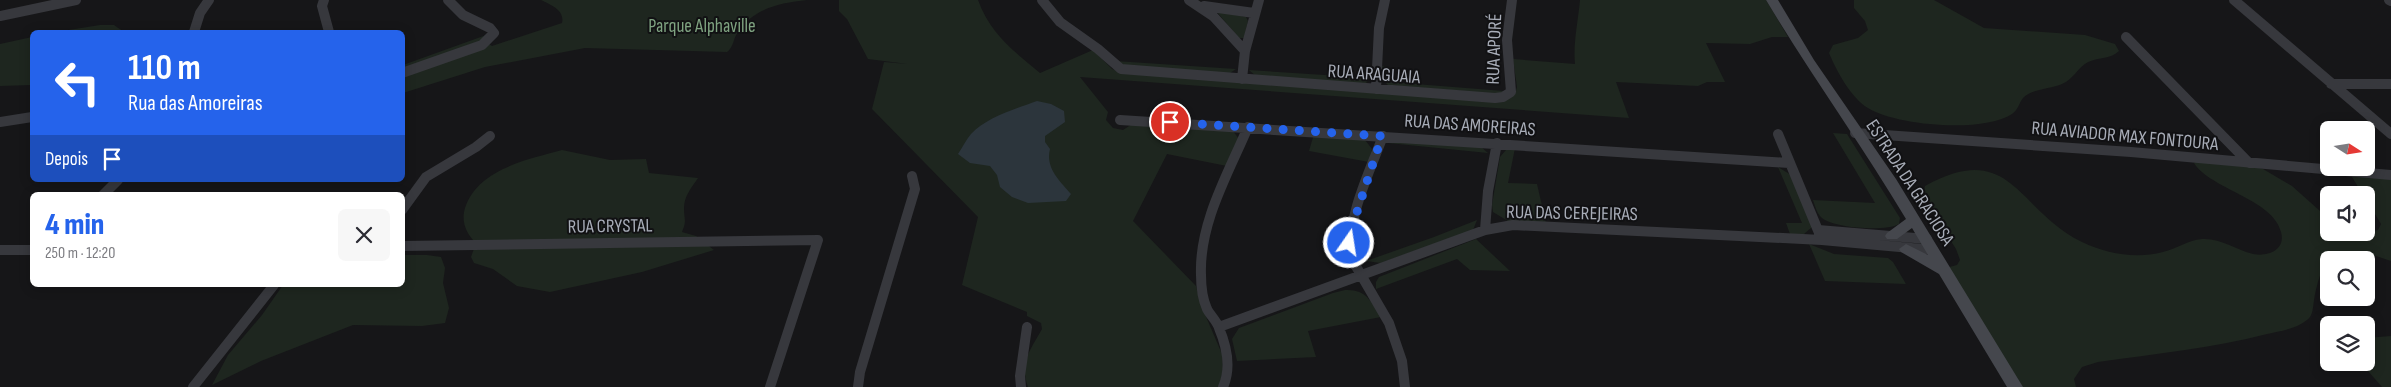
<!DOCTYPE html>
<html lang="pt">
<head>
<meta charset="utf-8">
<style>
	:root { --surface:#fff; --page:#f7f7f7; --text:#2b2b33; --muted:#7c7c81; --accent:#2563eb }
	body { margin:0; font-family:"Sofia Sans Condensed",sans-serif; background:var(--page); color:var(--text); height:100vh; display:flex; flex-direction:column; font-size:19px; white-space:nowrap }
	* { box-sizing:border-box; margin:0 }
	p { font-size:16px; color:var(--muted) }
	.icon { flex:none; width:28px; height:28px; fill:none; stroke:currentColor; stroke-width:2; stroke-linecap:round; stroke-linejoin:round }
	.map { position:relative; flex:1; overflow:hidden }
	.panel { position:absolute; left:30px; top:192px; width:375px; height:95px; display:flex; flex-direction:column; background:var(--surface); border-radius:8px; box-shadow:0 2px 12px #0003 }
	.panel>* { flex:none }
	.top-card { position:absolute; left:30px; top:30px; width:375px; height:152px; border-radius:8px; box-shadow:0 2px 12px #0003; background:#2563eb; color:#fff; overflow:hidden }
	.needle { width:32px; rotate:102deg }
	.fabs { position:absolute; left:2320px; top:121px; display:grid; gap:10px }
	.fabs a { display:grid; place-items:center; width:55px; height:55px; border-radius:8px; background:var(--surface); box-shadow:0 2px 12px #0003; font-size:25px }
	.pin { position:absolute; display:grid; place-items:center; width:42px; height:42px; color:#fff; margin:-21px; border:2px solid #fff; border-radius:50%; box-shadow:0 1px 5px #0007 }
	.me { position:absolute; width:55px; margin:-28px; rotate:13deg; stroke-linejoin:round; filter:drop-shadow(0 0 4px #0008) }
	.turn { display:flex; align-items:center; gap:18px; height:105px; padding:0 15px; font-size:22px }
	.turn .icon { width:65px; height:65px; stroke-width:2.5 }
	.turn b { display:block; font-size:35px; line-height:42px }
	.then { display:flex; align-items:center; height:48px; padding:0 15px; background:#0003; gap:10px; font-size:19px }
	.round { display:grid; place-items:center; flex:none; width:52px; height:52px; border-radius:8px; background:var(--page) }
	.summary { display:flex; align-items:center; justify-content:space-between; height:85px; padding:0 15px }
	h1 { font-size:30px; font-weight:800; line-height:38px; color:var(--accent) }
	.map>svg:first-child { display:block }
</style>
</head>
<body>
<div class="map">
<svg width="2391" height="387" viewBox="0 0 2391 387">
	<rect width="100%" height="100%" fill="#161618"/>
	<path fill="#1e261f" d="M541,0H807C780,3 754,8 738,32C733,38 734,47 727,52L585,48L485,67L403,93V77L489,44L492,46L562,23C565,10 551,5 541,0Z
		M839,0H978C991,35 1013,50 1040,73L1093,50L1112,69L1120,72L1515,94L1517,87L1513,59L1575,64C1573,43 1578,22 1580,0H1766L1788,37H1772L1750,44L1706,43L1725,82H1707L1698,86L1616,82L1629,118L1080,77L1108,112L1106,120L1113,128L1123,130L1134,123L1233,131L1239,139L1227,166L1167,154L1133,221L1196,286L1201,305L1222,354L1223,371L1219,387H1028C1019,362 1031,349 1042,329L1041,323L1027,316V312L962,285L978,217L872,109L884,62L908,64L868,59L847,19L839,11Z
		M1854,0H1934L1984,28L2085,35L2115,44L2119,51C2111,59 2099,57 2088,62C2078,67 2073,80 2062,84C2051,89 2031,89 2023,98C2019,103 2018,110 2012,114C1984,133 1897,126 1868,108C1851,98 1836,70 1829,53L1833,45L1858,38L1868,30L1865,21L1854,8Z
		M1216,11L1246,17L1248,21L1244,38H1239Z
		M100,25H114L124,32H56Z
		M489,34L487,38L403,70V65Z
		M32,37V85L0,86V44Z
		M1115,61L1236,69L1230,73L1125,67Z
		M1381,66L1390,67L1387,74L1390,82L1504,91L1499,94L1388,85L1381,78Z
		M1249,70L1371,78L1365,84L1257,77Z
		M1833,133L1847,134L1900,218L1899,224C1885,232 1834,228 1822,218C1817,214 1815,206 1813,200L1875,203Z
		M1314,134L1365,140L1372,149L1369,162L1309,151Z
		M1394,141L1481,147L1488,153L1388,143Z
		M1515,148L1508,183L1537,184L1546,223L1508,221L1493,212L1492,205L1500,157L1506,150Z
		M562,150L610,160L646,159L649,173L698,178C692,187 684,196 684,208C684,220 687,220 682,232L696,236L714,250L642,272L550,292L517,286L493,269L474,263L471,257L476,243C466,233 461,222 465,208C478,169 526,160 562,150Z
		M2198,160L2247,164L2263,169L2292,186L2329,219V232H2366L2378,230L2381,224L2366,199V195H2363L2352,177L2353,173L2391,171V261C2342,244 2324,244 2314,300C2313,307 2313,316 2307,320C2296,329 2280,331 2267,334C2212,348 2155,354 2098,362L2082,367L2074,379L2076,387H2015L1946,268L1957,265L1960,260L1956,249L1923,197L1925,186C2012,138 2017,211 2082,242C2107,254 2136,259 2163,252C2177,249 2188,240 2202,239C2221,238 2236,250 2253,254C2268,257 2286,250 2281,232C2273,199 2210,189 2194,163Z
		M1778,167L1791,175L1812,227L1804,234H1790L1786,223H1802Z
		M1477,220L1473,230L1381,263L1366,261L1434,237Z
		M1476,239L1510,271L1470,270L1457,259L1376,289V282L1379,277Z
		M1809,244L1834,254L1888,258L1893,262L1906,284L1825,281Z
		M403,255H427L441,257L445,268L443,283L449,308L445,323L422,326L353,325L261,361L212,385L228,355L262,315L283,285H402Z
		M1345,290C1366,289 1371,301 1381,317L1308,331L1316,357L1237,361L1232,339L1239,328L1333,293Z
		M2391,336V387H2382L2361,363L2366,362V338Z"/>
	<path fill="#2c353c" d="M1037,101L1051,104L1064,111L1065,122L1045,136V142L1050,149C1045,168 1060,181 1071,194L1066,201L1028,203L1012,197L1000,187L997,175L990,166L970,163L958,154C962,148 966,140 971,134C987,117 1015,109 1037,101Z"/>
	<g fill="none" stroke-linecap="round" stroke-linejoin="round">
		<path stroke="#37383d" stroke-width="10" d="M324,0L322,6L329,32
			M1042,0L1060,22L1098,49L1121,69L1495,98L1503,97L1511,92L1507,40L1512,0
			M1189,0L1213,16L1245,51
			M2234,0L2391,134
			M2389,0L2391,1
			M1204,6L1254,13
			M0,16L76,0
			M194,32L200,13L209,0
			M2126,37L2249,163
			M402,73L482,45L494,33L490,28L463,15L448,0
			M1242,79L1245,51L1259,0
			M2331,84H2391
			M1376,89L1379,28L1385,0
			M1120,120L1789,163
			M0,122L32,117
			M1855,133L2131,152L2391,175
			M1778,134L1822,240
			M1383,136C1369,173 1348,215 1350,256L1389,323L1402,361L1405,387
			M103,195L118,180
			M402,210L426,177L476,147L490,136
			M1485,230L1488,191L1497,143
			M1818,230L1927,239
			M402,246L818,240L770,387
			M0,250H32
			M1219,327L1485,230L1513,225L1822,240L1933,250
			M193,387L274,285
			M858,387L860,372L915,189L912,176
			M1021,387L1020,376L1027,327
			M1223,387C1231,369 1227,347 1219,328C1217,321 1210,315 1207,309C1203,300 1201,285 1201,275C1199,223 1228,174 1248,127"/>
		<path fill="#45474d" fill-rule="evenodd" d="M1766,0H1778L1814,60L1896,179L2023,387H2007L1939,274L1901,252L1899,249L1906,244L1928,255L1912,228L1897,239H1887L1885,236L1887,233L1906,219C1862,145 1811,75 1766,0Z"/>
	</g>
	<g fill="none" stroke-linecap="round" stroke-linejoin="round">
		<path stroke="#2563eb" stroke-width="9" stroke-dasharray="0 16.2" d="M1170,122L1382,136L1353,224L1349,243"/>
	</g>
	<g text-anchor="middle" stroke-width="4" stroke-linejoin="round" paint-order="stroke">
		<g font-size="19" fill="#7fa381" stroke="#111113">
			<text x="702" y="32">Parque Alphaville</text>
		</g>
		<g font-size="19" fill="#a8adb8" stroke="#111113">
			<text transform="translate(1493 49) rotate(-88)" y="7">RUA APORÉ</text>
			<text transform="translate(1374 73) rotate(4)" y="7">RUA ARAGUAIA</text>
			<text transform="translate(1470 124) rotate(4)" y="7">RUA DAS AMOREIRAS</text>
			<text transform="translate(2125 135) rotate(5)" y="7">RUA AVIADOR MAX FONTOURA</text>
			<text transform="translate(1911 182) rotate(57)" y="7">ESTRADA DA GRACIOSA</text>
			<text transform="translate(1572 212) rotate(1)" y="7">RUA DAS CEREJEIRAS</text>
			<text transform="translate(610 225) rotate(-1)" y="7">RUA CRYSTAL</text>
		</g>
	</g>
</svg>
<div class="fabs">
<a><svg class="needle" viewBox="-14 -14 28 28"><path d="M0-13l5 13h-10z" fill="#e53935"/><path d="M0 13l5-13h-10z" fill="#7c7c81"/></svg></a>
<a><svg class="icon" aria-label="sound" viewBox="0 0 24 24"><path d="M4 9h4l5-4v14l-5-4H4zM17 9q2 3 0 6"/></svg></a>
<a><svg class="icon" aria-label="search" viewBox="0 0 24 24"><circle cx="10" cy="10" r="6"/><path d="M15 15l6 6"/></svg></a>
<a><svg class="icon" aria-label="layers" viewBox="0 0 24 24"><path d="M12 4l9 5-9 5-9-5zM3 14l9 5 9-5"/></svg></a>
</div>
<div class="pin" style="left:1170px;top:122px;background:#d93025"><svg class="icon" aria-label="arrive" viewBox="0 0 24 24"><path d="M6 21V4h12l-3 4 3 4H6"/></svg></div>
<svg class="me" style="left:1349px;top:243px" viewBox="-20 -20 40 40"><circle r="17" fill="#2563eb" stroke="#fff" stroke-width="3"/><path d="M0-11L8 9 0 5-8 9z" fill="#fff"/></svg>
<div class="top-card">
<div class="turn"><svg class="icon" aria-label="left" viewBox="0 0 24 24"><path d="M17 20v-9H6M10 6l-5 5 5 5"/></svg><div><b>110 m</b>Rua das Amoreiras</div></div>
<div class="then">Depois<svg class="icon" aria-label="arrive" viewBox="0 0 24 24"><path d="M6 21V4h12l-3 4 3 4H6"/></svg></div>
</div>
<section class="panel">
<div class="summary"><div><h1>4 min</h1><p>250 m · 12:20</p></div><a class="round"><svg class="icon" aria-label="close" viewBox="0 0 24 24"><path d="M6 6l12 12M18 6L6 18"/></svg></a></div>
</section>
</div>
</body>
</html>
